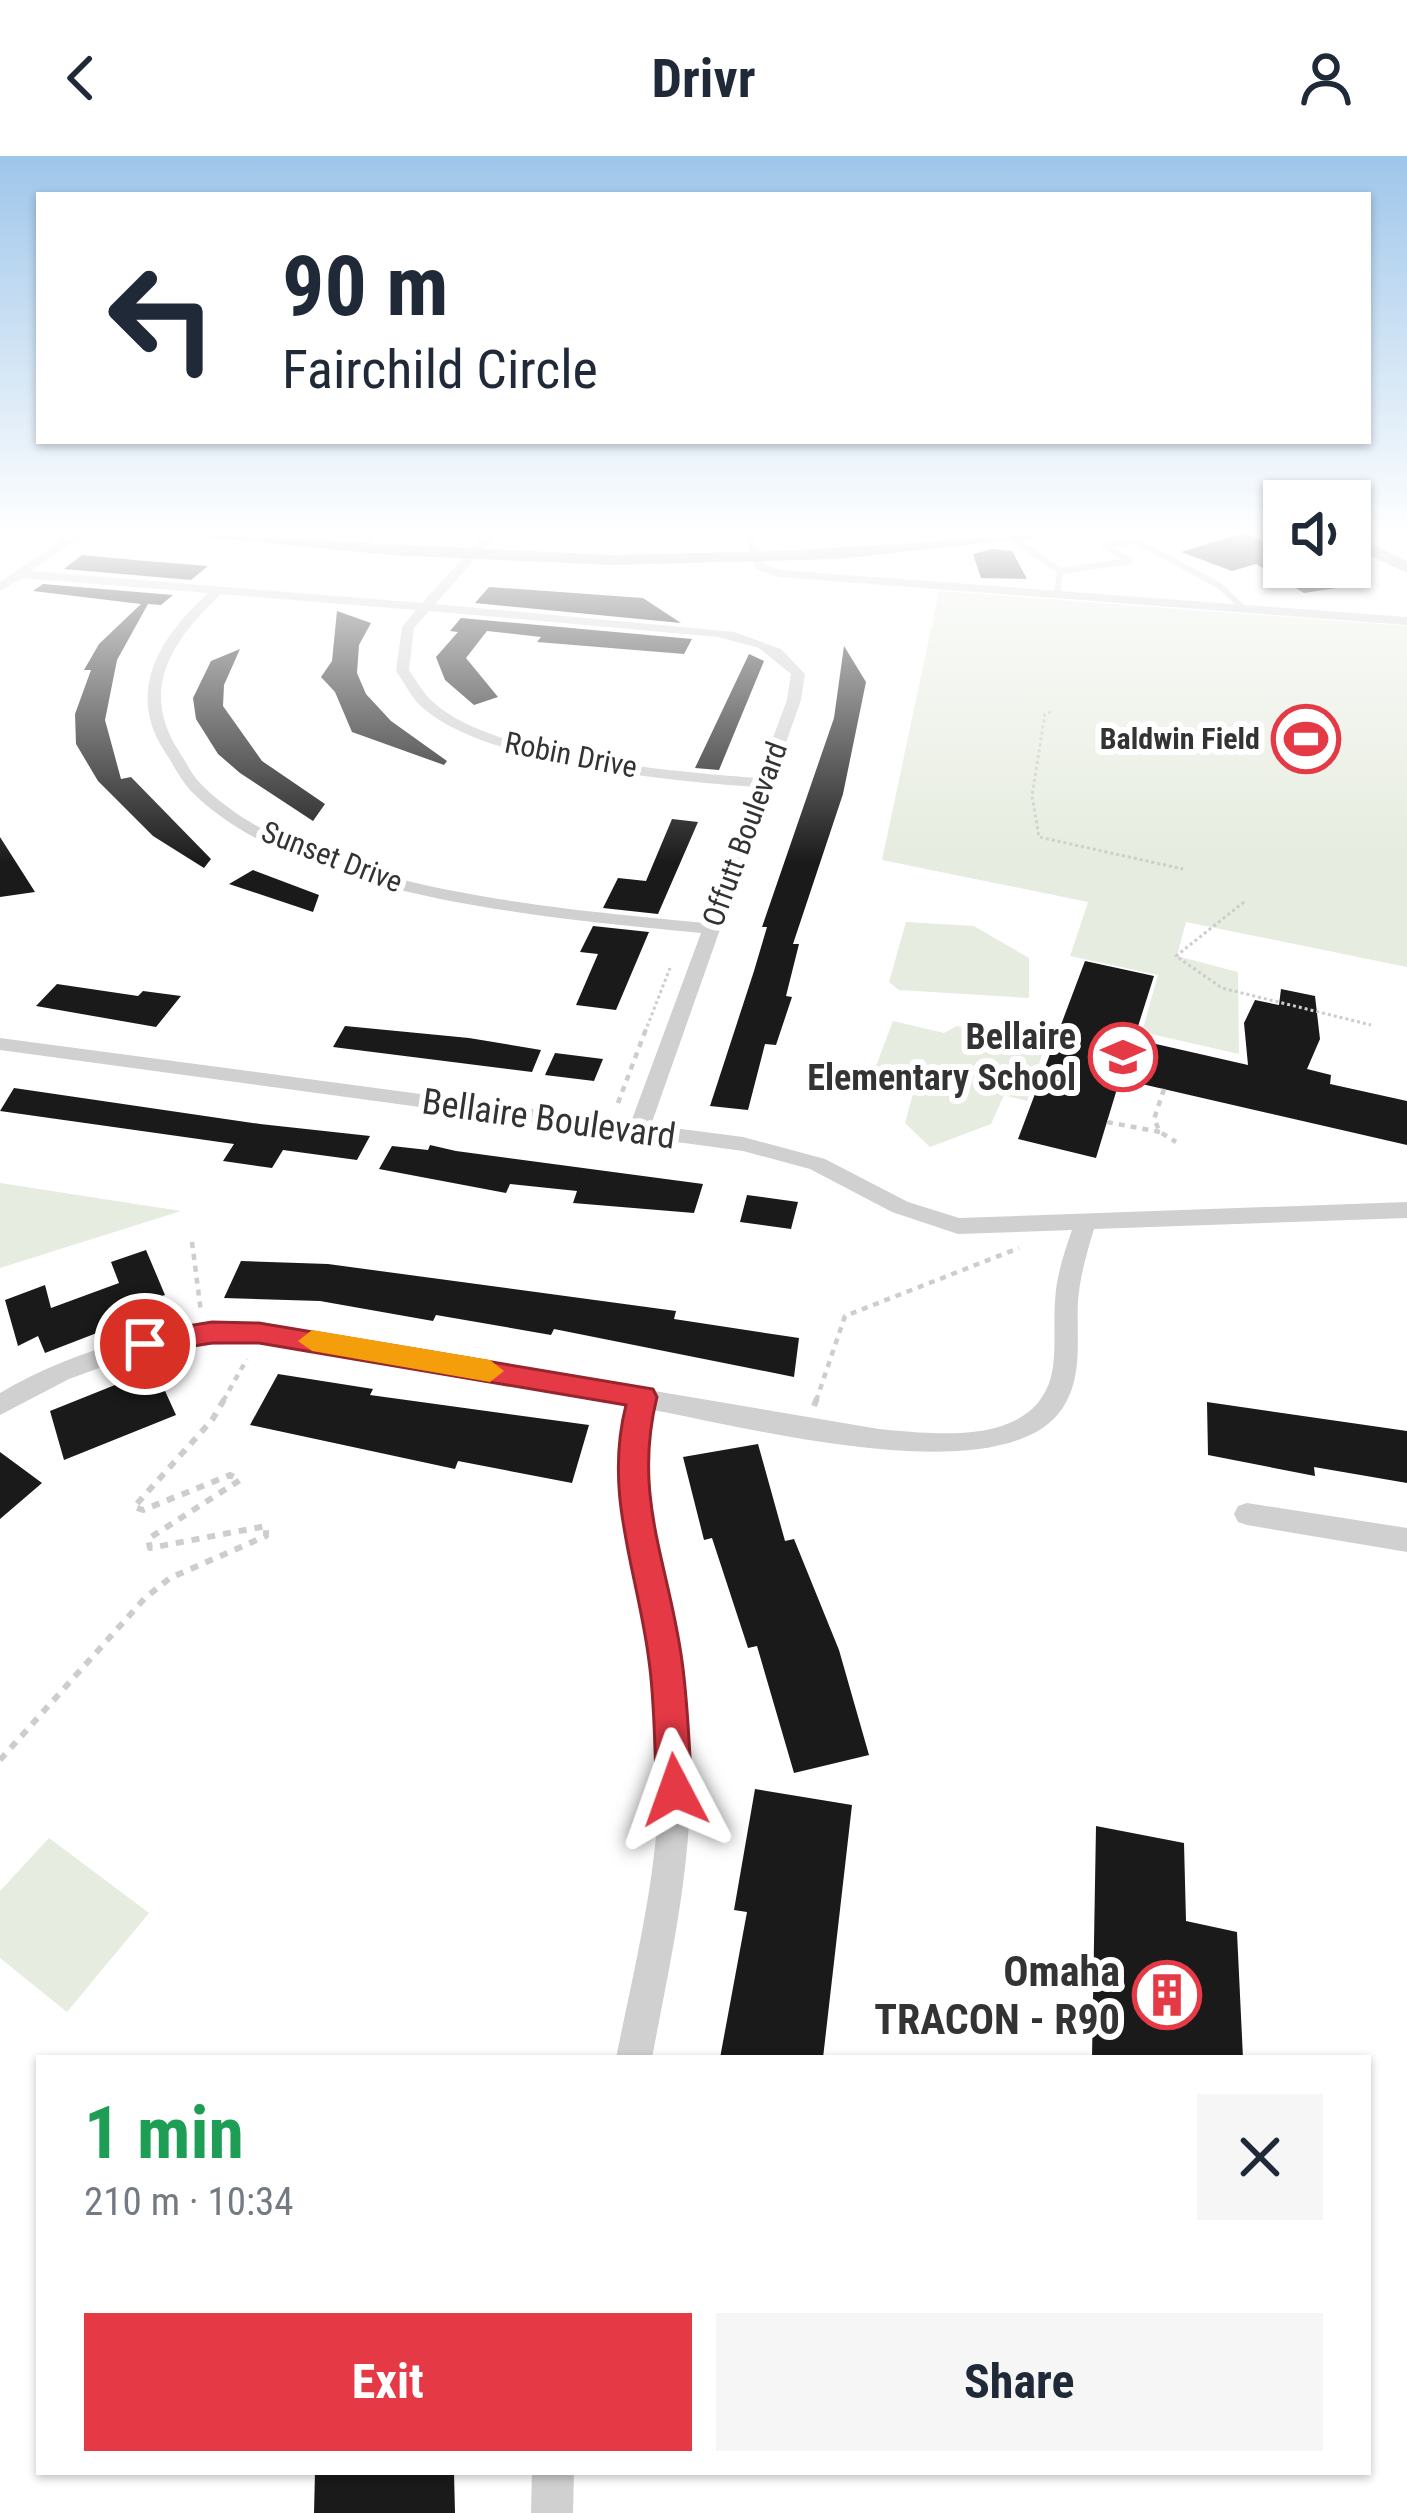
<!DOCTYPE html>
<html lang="en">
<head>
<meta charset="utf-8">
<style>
	:root { --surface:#fff; --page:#f6f6f7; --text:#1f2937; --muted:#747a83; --accent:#e63946 }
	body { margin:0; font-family:"Roboto Condensed",sans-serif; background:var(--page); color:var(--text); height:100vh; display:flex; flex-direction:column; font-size:45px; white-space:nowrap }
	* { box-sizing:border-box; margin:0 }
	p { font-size:39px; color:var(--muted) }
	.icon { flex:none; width:66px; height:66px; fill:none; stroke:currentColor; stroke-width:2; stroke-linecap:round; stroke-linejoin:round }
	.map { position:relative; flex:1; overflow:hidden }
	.panel { position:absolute; left:36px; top:1899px; width:1335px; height:420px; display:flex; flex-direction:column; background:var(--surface); border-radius:0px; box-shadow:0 3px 9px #0004 }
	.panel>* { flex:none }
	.top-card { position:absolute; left:36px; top:36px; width:1335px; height:252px; border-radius:0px; box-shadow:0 3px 9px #0004; background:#fff; color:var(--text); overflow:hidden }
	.controls { position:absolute; left:1263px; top:324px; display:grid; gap:24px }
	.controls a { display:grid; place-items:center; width:108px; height:108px; border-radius:0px; background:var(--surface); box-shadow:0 3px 9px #0004; font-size:60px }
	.pin { position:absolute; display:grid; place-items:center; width:102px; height:102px; color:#fff; margin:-51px; border:6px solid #fff; border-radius:50%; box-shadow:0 3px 12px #0007 }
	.me { position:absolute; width:132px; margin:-66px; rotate:356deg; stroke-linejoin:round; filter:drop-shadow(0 0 9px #0008) }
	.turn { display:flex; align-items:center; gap:42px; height:252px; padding:0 48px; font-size:54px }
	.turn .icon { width:156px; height:156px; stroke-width:2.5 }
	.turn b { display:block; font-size:84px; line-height:102px }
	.round { display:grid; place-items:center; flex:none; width:126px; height:126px; border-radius:0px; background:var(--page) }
	.summary { display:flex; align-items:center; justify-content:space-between; height:204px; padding:0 48px }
	h1 { font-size:72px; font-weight:700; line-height:90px; color:#1e9e55 }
	.button { display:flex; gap:24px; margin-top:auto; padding:24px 48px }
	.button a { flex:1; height:138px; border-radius:0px; background:var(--accent); color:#fff; font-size:48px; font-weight:700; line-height:138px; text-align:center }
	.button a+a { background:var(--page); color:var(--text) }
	header { display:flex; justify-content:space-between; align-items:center; height:156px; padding:0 48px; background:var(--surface); font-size:54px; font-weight:700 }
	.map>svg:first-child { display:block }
</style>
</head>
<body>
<header><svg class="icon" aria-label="back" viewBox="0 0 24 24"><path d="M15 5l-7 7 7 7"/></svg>Drivr<svg class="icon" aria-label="person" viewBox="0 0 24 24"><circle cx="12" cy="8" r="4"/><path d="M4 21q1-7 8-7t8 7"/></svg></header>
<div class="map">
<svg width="1407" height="2357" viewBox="0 0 1407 2357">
	<rect width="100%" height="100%" fill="#fff"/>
	<path fill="#e6ecdf" d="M939,435L1407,470V811L1186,766L1177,800L1238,816L1239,898L1142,876L1158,819L1070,800L1088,746L882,704Z
		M906,766L974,770L1029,802V842L899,834L889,826Z
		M893,865L944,877L957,870L1044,893L1027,945L1004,939L991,968L930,991L905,967L916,927L873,918Z
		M0,1027L181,1055L0,1112Z
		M49,1682L149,1757L67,1856L0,1802V1735Z"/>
	<path fill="#1a1a1a" d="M1243,377L1284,392V411H1316L1350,430L1304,437L1256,408L1232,415L1181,396Z
		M992,393L1012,395L1027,423L981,422L973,398Z
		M82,399L146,405L208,410L191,424L64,413Z
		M43,428L173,439L161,449L148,448L117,504L105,564L121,623L131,621L211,703L204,712L153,680L98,625L76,588L75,558L91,514H84L99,488L141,448L33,435Z
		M489,431L643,442L681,467L475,447Z
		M337,455L371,467L359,489L357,517L366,538L391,565L447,605L444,609L352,576L335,536L321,521L332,505Z
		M461,462L692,483L684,498L537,486L541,481L487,475L466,502L498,541L474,549L445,524L436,501L458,476L450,475Z
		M844,490L866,526L843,638L793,788H799L786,840L792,841L776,889L765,888L748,954L710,950L754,815L767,771H762L834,562Z
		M240,493L224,529L223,550L262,605L325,648L313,665L240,617L218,598L196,563L193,542L211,505Z
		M749,498L764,505L719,614L695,612Z
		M672,663L698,666L658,758L603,752L618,722L646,725Z
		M0,681L35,736L0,741Z
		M253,714L319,739L313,756L229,728Z
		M593,770L649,776L616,854L576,849L598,798L580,796Z
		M1085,805L1154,820L1134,883L1248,909L1244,867L1255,844L1279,849L1281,833L1315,840L1320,883L1307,913L1331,919L1330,928L1407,945V989L1120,923L1096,1002L1018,983Z
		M57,828L138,840L143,835L181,840L156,871L36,850Z
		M345,870L469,882L541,894L532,916L333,891Z
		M555,897L603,903L594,925L545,919Z
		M14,932L260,968L370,980L357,1004L283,994L272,1012L223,1005L234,988L0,955Z
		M430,989L456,995L703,1028L694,1057L573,1047L577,1035L510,1028L506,1037L379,1013L392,990L428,994Z
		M747,1039L798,1046L791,1073L740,1066Z
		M146,1094L165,1139L144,1145L146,1158L45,1197L38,1180L18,1190L5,1144L45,1129L51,1152L119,1127L111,1106Z
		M241,1105L328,1108L676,1155L674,1163L799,1182L794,1221L554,1173L551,1179L436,1159L433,1165L320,1145L224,1142Z
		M155,1213L176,1259L64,1304L50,1255Z
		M278,1218L373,1233L370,1239L589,1269L572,1327L458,1305L455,1313L250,1269Z
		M1207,1246L1407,1275V1327L1314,1311L1315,1320L1208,1299Z
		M758,1288L785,1385L794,1383L839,1494L869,1599L794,1617L757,1490L748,1492L712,1382L704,1384L683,1301Z
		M0,1296L42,1327L0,1363Z
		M755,1633L852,1649L823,1902H720L747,1756L734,1754Z
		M1096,1670L1184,1687L1186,1765L1237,1776L1243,1902H1092Z
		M315,2316H454L455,2357H314Z"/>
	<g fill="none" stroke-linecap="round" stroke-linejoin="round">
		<path stroke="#cdcdcd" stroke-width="3" stroke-dasharray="3 3" stroke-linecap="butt" d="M1051,556L1045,558L1032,640L1039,681L1183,713
			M1244,746L1176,800L1222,832L1371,869
			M645,876L670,812"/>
		<path stroke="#cdcdcd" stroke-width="4.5" stroke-dasharray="6 6" stroke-linecap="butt" d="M1164,933L1154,963L1160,976L1176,986
			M618,947L646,873
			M1107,966L1160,976
			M192,1086L201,1156
			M223,1245L247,1203
			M816,1245L845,1160L1019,1092"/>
		<path stroke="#cdcdcd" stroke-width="6" stroke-dasharray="8 8" stroke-linecap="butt" d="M814,1250L817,1242
			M0,1604L145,1442L170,1422L266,1380V1370L150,1392L148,1383L240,1324L230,1319L143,1354L134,1351L212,1264L225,1242"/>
		<path stroke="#d0d0d0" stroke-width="6" d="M628,377H673
			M748,377L753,393
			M785,377H805
			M1121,377L1220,430L1243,452
			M368,382L371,377
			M1014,383L1060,415L1057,438
			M1060,415L1130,405L1105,390L1136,385"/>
		<path fill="#d0d0d0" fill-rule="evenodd" d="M72,377H86L31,415L422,447L486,377H498L435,448L734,476L781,493L805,518L801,544L651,969L743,981L825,1003L908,1046L959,1062L1407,1046V1062L1094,1073C1087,1096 1080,1120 1078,1145C1076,1181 1084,1221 1062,1253C1002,1340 743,1270 653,1254C639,1335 662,1394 675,1472C682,1511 686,1552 689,1591C696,1695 671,1801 652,1902H616C637,1799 665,1691 658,1585C656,1546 653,1505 646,1467C632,1389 613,1330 629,1250L259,1186L191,1190L124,1203L69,1223L0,1259V1237C80,1190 167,1170 259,1168L879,1273C934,1278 1032,1291 1051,1221C1057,1197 1053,1170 1055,1146C1056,1121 1064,1097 1072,1074L958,1078L892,1056L810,1013L743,995L0,894V882L631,966L701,777C557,763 294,742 190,634C180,623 173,608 165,596C125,535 160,481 208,437L22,422L0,435V426ZM221,438L416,454L402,471L396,515C404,526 412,543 423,552C487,608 671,625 755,631L705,767C563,753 303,734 200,627C192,619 186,606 180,597C138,534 172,484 221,438ZM429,455L718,481L759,492L791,518L787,544L758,622C678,616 490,601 432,545C423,537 416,524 409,514L414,472Z
			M749,391H757L765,409L780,414L1407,461V469L779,421L756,413Z
			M1247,1347L1407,1372V1396L1247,1369L1238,1366L1234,1358L1238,1350Z
			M532,2316H574L573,2357H531Z"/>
		<path fill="#ababab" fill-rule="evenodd" d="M164,377L611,399L782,395L1075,377L839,403L611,409L391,399Z
			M1350,378L1407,405V417L1350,390Z"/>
	</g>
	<linearGradient id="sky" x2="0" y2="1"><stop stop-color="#9ec6ea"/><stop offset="0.53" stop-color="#fff"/><stop offset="1" stop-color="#fff" stop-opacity="0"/></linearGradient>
	<rect width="1407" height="707" fill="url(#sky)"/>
	<path fill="#e63946" stroke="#96252e" stroke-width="3" d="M212,1166L259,1167L653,1233L657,1241C632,1341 669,1408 682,1505C688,1547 689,1591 692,1634L687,1647L675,1652L662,1647L657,1634C654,1591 655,1547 649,1505C638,1416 603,1339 626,1249L259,1187H212L145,1198L131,1188L145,1177Z"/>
	<path fill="#f59e0b" d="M312,1174L490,1204L504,1215L490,1226L312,1195L298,1185Z"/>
	<defs>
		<g id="stadium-ring" transform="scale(3.45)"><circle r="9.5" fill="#fff" stroke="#e63946" stroke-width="1.5"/><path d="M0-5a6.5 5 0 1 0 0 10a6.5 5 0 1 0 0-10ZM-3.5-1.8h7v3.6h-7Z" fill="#e63946"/></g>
		<g id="school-ring" transform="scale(3.45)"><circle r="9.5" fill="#fff" stroke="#e63946" stroke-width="1.5"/><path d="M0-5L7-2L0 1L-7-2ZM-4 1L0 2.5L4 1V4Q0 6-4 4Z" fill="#e63946"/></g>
		<g id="building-ring" transform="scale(3.45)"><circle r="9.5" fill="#fff" stroke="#e63946" stroke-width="1.5"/><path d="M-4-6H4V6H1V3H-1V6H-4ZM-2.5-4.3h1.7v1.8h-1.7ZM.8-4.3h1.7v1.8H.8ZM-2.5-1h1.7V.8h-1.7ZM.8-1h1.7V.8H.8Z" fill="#e63946"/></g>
	</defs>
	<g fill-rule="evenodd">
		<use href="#stadium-ring" x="1306" y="583"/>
		<use href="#school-ring" x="1123" y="901"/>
		<use href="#building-ring" x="1167" y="1839"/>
	</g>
	<g text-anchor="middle" stroke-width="12" stroke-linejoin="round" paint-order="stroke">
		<g font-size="30" font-weight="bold" fill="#333" stroke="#fff" text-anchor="end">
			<text x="1260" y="593">Baldwin Field</text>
		</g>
		<g font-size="30" fill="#333" stroke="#fff">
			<text transform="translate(571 599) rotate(11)" y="10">Robin Drive</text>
			<text transform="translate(745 678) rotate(-70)" y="10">Offutt Boulevard</text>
			<text transform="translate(332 701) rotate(21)" y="10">Sunset Drive</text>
		</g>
		<g font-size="36" font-weight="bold" fill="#333" stroke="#fff" text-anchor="end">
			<text x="1076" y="893">Bellaire<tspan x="1076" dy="41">Elementary School</tspan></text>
		</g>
		<g font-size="36" fill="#333" stroke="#fff">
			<text transform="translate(549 962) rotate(8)" y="13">Bellaire Boulevard</text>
		</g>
		<g font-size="42" font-weight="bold" fill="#333" stroke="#fff" text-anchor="end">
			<text x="1120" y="1830">Omaha<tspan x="1120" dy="48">TRACON - R90</tspan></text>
		</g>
	</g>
</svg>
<div class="controls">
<a><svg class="icon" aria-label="sound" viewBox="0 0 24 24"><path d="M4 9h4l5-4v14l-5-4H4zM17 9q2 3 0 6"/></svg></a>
</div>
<div class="pin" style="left:145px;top:1188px;background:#d93025"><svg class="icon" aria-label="arrive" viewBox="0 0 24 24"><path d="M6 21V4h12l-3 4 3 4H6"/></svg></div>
<svg class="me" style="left:675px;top:1634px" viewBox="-20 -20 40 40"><path d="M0-17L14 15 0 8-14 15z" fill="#e63946" stroke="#fff" stroke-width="4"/></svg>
<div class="top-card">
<div class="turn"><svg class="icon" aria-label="left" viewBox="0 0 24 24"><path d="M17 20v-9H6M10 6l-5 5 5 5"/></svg><div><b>90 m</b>Fairchild Circle</div></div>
</div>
<section class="panel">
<div class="summary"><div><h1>1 min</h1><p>210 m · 10:34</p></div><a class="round"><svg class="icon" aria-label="close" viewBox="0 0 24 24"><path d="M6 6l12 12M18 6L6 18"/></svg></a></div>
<div class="button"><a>Exit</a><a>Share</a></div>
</section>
</div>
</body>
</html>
